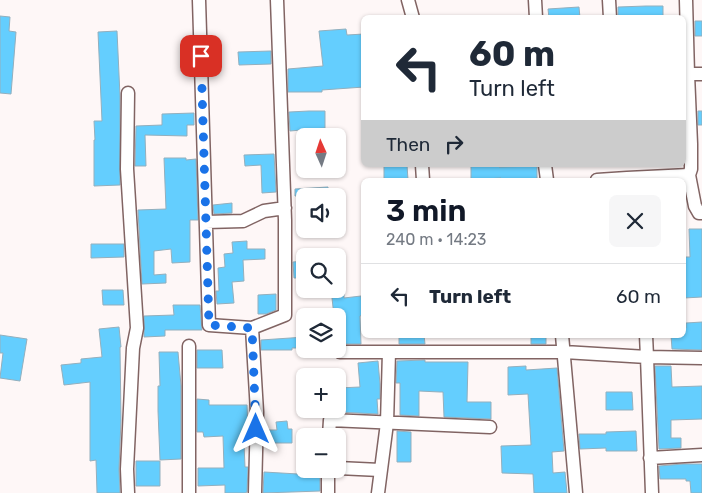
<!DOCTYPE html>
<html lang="en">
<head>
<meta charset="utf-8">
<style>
	:root { --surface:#fff; --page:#f6f6f7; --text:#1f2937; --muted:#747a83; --line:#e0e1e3; --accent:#111827 }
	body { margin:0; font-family:Rubik,sans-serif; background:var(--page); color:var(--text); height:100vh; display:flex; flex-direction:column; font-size:19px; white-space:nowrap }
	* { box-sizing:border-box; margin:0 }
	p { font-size:16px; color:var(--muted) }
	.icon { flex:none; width:28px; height:28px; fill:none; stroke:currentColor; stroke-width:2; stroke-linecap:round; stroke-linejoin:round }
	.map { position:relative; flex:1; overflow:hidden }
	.sheet { position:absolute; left:361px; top:178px; width:325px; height:160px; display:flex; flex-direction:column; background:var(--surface); border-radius:8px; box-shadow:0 1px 4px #0004 }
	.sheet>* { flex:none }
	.top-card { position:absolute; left:361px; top:15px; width:325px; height:152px; border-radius:8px; box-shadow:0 1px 4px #0004; background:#fff; color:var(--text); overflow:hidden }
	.needle { width:32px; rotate:357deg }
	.buttons { position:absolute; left:296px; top:128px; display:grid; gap:10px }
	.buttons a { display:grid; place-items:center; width:50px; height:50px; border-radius:8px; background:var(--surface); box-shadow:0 1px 4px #0004; font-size:25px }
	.pin { position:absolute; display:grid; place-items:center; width:42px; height:42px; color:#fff; margin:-21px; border-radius:10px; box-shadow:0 2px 8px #0006 }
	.me { position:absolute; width:55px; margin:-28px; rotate:0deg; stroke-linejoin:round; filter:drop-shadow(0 0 4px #0008) }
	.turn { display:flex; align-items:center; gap:18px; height:105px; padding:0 25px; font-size:22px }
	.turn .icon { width:65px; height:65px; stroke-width:2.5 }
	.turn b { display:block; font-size:35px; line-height:42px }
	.then { display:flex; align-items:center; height:48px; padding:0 25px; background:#0003; gap:10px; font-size:19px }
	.round { display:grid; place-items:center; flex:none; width:52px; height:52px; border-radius:8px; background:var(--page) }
	.overview { display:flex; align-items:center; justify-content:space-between; height:85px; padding:0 25px }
	h1 { font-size:30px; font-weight:600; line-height:38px; color:var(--accent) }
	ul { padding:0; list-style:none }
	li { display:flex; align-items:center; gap:15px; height:65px; padding:0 25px; border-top:1px solid var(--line) }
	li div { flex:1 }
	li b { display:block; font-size:19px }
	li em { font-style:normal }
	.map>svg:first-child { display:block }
</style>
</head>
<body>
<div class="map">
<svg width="702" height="493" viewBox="0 0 702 493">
	<rect width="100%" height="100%" fill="#fef7f7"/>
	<path fill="#64cefe" stroke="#93afbd" d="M646,6H663V18H618V7Z
		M579,7L580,18H549L548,9Z
		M0,16L10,17L9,31L16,32L11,94L0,93Z
		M695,21H702V36H695Z
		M346,29L347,35L364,34V87L322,90V92H288V69L323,66L319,31Z
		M117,31L120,96V185L94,186V140H95L94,121H102L98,32Z
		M271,51V64L239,65L238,52Z
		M309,111H325V128L290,131L289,112Z
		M698,111H702V125H698Z
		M194,113V125H187V136L145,135L146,166H135L136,126L162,125V114Z
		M274,154L276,192L262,193L261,165L245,166L244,155Z
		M164,158H186V160L196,159L198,220H190V262L172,263L171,249L154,251V275L166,274V283L142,284L138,210L166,209Z
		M384,165H407L408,180H384Z
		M471,165H498L499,167L537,166V179L501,180V178L471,180Z
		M328,187V196H295V189Z
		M232,203V213L214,214L213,205Z
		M689,229H702V297L684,298V257H690Z
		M247,241V249H265V259L243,260L244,281L232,282L234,303L217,304L216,291H219L218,268L225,267L224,254L233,253L232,242Z
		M91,244H124V257L91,258Z
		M305,261V278H294L293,262Z
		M331,289H344V298L361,296L363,315L360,316L361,344H338V316H334Z
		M102,290H123L124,305H103Z
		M276,294V310L266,314H258V295Z
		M173,305H200L202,330H165V336L144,337V316L174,315Z
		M702,322V350L672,349L671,335H684V328H686V323Z
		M119,327L121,347H120L121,420L119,469L120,493H97L96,460L90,461V382L64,385L61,365L81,363V359L102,357L99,329Z
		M0,335L27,339L20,381L0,378L3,353H0Z
		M399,335H424L425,344H399Z
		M531,335H546V344H531Z
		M305,337V348H292V350H261V340Z
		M197,350H222L223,368H197Z
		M159,352H178L181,386V459L160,460L158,411V386H160Z
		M425,360V362H468L467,402H491V419L444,417L443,392H440L419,391V416L400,415V383H396L397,361Z
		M378,361L380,384V399H377L378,414L338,412V388L360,387L358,363Z
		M526,366V370L557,368L564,451L552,452L553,473L565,472L567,493H534L533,474L502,473L501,446L531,445L528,394L508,395V367Z
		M655,366H671L672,387L702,386V419L671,420V438H681V448L659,449Z
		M606,392H632L633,410H606Z
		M197,399L209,400V405H247L248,430V444H244L245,467H248L247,492L245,493H225V485L198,486V468H224L223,436L204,437L203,432H197Z
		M287,421L288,429H292V443H264L265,430H277L276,422Z
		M397,431L411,432V462H397Z
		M636,431L637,451H606V448L580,449L579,434H606V432Z
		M136,461H160V486H136Z
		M683,464H702V493H691L690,481H686V479H660L659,466Z
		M298,469H320V491L263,493L264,472L298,474Z"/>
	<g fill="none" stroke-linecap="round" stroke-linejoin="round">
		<g stroke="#816463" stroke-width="15">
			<path id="minor" d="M199,0L209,325L252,328L285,315V220L277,0
				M408,0L413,18
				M535,0L536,18
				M609,0L610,18
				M686,0L688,74
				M422,165L423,180
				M545,165L547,180
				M689,175L695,206L699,213H702
				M627,178L689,175L691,169V144L688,74H702
				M597,180L627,178V180
				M206,222L243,221L264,211L285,208
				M252,328L257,412L255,493
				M562,335L576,493
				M646,335L647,357L702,358
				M189,346V493
				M340,352H389
				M329,436L330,420L490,427
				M650,458L702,455
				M338,468L380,470
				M128,493L127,469L133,348L137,328L127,169L128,93
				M328,493V469
				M378,493L387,423L389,352H564L647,357L652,493"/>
		</g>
		<use href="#minor" stroke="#fff" stroke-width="12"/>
	</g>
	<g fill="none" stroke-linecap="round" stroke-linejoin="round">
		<path stroke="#1a73e8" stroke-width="9" stroke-dasharray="0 16.2" d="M201,56L209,325L252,328L256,429"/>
	</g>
</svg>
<div class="buttons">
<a><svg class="needle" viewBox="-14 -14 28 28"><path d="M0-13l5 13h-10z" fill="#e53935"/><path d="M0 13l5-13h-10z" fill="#747a83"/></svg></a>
<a><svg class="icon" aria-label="sound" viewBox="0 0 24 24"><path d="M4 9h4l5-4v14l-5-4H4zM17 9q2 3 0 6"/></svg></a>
<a><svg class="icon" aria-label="search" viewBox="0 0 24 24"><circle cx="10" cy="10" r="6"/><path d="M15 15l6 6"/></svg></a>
<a><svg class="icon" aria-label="layers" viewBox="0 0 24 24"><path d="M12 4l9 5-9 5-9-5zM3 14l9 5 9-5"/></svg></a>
<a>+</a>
<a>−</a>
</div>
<div class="pin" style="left:201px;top:56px;background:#d93025"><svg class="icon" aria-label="arrive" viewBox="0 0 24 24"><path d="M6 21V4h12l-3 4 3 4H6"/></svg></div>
<svg class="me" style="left:256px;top:429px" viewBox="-20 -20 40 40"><path d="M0-17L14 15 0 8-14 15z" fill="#1a73e8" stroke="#fff" stroke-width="4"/></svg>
<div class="top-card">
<div class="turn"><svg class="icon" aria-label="left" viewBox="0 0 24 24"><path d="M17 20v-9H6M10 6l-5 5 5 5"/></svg><div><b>60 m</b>Turn left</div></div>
<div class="then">Then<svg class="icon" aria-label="right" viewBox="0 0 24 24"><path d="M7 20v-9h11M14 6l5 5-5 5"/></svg></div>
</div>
<section class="sheet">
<div class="overview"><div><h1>3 min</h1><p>240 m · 14:23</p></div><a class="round"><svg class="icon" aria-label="close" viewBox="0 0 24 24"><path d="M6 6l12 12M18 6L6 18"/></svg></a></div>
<ul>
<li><svg class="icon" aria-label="left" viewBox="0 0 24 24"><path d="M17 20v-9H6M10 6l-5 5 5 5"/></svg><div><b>Turn left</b></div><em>60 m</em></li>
</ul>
</section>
</div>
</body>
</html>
